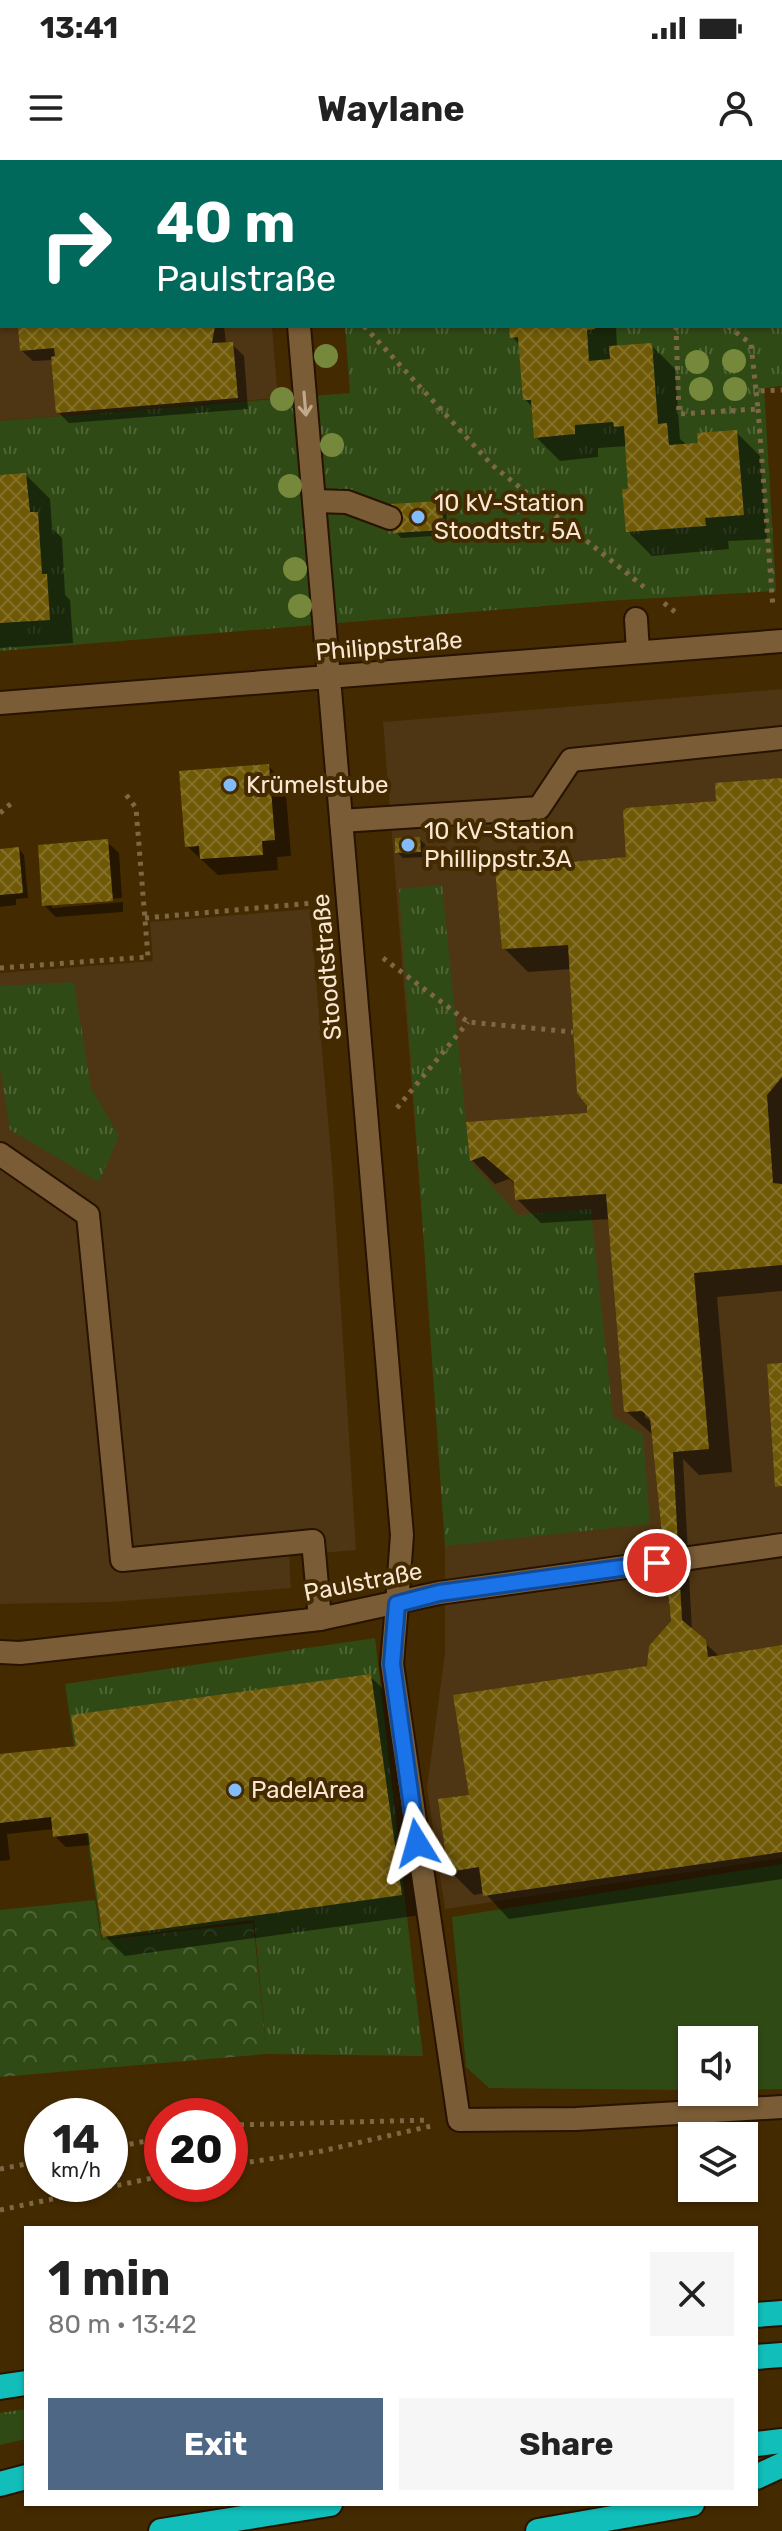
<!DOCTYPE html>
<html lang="en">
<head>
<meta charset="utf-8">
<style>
	:root { --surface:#fff; --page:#f6f6f6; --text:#222; --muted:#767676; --accent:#4e6784 }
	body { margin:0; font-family:Rubik,sans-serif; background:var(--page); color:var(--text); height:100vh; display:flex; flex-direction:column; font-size:30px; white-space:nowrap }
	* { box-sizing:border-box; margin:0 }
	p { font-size:26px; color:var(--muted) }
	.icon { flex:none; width:44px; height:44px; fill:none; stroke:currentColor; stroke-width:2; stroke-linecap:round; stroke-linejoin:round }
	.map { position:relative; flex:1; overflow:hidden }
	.sheet { position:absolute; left:24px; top:2066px; width:734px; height:280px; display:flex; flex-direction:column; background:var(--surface); border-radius:0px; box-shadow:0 2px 6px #0004 }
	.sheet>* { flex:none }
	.banner { position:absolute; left:0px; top:0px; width:782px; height:168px; box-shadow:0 2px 6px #0004; background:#00695c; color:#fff; overflow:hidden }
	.controls { position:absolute; left:678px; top:1866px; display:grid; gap:16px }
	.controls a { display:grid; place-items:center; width:80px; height:80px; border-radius:0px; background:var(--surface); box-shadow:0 2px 6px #0004; font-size:40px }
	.speed { position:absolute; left:24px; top:1938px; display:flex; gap:16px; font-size:40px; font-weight:700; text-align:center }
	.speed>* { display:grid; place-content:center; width:104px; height:104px; border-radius:50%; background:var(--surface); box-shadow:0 2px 6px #0004; line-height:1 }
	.speed small { font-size:20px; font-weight:400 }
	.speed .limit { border:12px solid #d22; background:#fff; color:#111 }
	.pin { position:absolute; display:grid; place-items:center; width:68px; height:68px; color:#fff; margin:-34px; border:4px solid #fff; border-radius:50%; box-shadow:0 2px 8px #0007 }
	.me { position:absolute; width:88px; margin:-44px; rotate:352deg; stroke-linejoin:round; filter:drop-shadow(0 0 6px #0008) }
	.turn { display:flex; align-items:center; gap:28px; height:168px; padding:0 24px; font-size:36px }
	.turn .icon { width:104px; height:104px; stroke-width:2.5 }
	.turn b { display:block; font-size:56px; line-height:68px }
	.round { display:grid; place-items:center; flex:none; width:84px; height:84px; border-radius:0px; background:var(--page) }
	.headline { display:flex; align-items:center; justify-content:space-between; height:136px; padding:0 24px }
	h1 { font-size:48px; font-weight:700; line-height:60px }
	.primary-button { display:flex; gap:16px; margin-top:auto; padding:16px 24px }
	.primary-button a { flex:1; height:92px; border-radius:0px; background:var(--accent); color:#fff; font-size:32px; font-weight:700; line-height:92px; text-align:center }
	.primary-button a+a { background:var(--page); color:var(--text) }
	.status { display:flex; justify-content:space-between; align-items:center; height:56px; padding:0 40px; background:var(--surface); direction:ltr }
	.status svg { height:22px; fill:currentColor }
	header { display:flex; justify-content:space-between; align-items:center; height:104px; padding:0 24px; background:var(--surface); font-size:36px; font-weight:700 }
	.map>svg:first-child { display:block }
</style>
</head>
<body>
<div class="status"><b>13:41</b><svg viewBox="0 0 49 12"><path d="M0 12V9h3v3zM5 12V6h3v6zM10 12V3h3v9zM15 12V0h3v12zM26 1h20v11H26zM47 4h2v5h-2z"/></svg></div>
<header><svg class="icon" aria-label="menu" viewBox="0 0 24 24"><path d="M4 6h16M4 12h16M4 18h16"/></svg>Waylane<svg class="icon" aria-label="person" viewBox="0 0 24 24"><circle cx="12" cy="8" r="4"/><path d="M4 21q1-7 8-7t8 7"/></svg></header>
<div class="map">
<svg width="782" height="2371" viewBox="0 0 782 2371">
	<defs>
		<pattern id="grass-tufts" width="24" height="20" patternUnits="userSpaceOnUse" patternTransform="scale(2)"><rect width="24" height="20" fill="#304a16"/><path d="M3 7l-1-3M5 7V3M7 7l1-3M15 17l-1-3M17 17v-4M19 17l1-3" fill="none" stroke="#4f6437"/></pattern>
		<pattern id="forest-crowns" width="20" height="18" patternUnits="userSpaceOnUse" patternTransform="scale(2)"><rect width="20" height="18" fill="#304a16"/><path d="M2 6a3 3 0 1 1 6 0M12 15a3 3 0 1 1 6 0" fill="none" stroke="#4f6437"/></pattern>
		<pattern id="building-cross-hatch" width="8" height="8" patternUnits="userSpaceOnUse" patternTransform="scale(2)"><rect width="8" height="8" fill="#6f5907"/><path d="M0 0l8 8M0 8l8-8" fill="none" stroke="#84712a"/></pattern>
	</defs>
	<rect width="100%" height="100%" fill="#442a01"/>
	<path fill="#4e3513" d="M0,0H258L2,2V166H272L278,238L0,261Z
		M782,529V1698L445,1749L427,1628L445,1492V1346L383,562Z
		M310,749L333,1018L356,1390L289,1396L291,1428L111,1442L0,1444V813L153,801L150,762Z"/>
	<path fill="url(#grass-tufts)" d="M330,0H782V226L764,228L776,431L605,441L0,491V261L350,233L345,166H780V2Z
		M442,725L470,1001L518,1055L591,1049L613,1257L643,1274L650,1364L445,1386L399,729Z
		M74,822L91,928L119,976L99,1022L10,970L0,907V826Z
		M375,1478L423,1896L267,1894L254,1760L102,1779L65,1524Z
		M26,2249V2279L0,2285V2253Z"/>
	<path fill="url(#forest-crowns)" d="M95,1740L101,1780L253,1763L267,1894L0,1917V1750Z"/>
	<path fill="#304a16" d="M782,1704V1929L744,1930V1880H692V1930L489,1928L466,1907L452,1757Z"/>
	<path fill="#0007" fill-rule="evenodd" d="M0,0H173L175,2H2V128Z
		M464,0H595L575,2Z
		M610,0H655V2H612Z
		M20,166H224L226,184H232L244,196L248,249L69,263L58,252L53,200L33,201L21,190Z
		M511,166H616L617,188L651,185L675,209L680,279L687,285L700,284L736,272L760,296L767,379L728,381L729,389L652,396L628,372L631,330L627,286L598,288V297L560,301L536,277L533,248L525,239L520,185L512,177Z
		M26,315L50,339L52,368L62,378L65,435L70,440L73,483L0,488V317Z
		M441,343L446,349L448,375L401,378L396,372Z
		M268,606L285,622L291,696L277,697L278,710L218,715L187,686Z
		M782,620V1131L717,1137L732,1312L699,1315L683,1299L692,1471L720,1497L782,1488V1719L509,1759L485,1733L474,1735L450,1711L471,1637L649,1508L671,1463L653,1275L626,1251L610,1059L541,1063L517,1039L516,1025L509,1019L495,1024L472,1000L468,964L589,955L571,809L528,812L504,788L628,699L718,643ZM645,1251L652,1257V1262L645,1257Z
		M419,679L425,684V697L403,698L397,692Z
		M107,682L119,693L122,738L52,743V748L123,742V752L56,757L44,745Z
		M19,689L24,695L28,738L16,739V745L0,747V691Z
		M370,1516L390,1536L421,1755L125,1796L105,1776L92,1685L66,1687L55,1676L54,1669L7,1674L10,1700L0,1701V1596L78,1588Z"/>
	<path fill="url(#building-cross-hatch)" d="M18,166H215L212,183L233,182L238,238L56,253L51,197L55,196L54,188L20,191Z
		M509,166H595V169L587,170L589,201L610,199L609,186L652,183L658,264L667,263L669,285L698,283L697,273L737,270L744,355L705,358L706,366L626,372L622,329H628L624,266L614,267L613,262L575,265V274L534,278L531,240H523L518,177L510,178Z
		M26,313L30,352H38L42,414H47L50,460L0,463V315Z
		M442,341L443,370L394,373L391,344Z
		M269,604L275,680L262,681L263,695L200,699L199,686L185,687L179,611Z
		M782,618V917L767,935L773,1023L782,1024V1105L694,1113L709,1289L673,1292L682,1460L706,1480L708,1497L782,1485V1692L483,1736L479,1707L448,1712L438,1639L469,1635L453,1535L647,1506L649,1486L671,1461L650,1258L642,1251L624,1252L606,1034L515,1040L514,1022L484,996L470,1001L466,962L587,953V946L577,933L568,785L502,789L495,709L626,697L623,651L626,648L716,641L715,623Z
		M420,677L421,692L395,693V678Z
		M108,679L113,741L42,746L38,685Z
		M19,687L23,733L0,735V689Z
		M782,1203V1326L775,1327L767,1204Z
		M371,1514L402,1735L103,1777L88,1673L53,1677L51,1657L0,1663V1594L76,1586L71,1555Z"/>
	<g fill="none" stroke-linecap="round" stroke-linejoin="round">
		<g stroke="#271300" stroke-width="26">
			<path id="service" d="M314,341L347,342L390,358
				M636,459L638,492
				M341,661L539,648L571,600L782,578
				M0,994L88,1055L122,1400L313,1381L320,1459
				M397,1444L392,1504L459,1960L576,1959L782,1947"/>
		</g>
		<g stroke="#271300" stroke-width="26">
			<path id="minor" d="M285,0V2
				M299,166L402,1375L397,1444
				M0,543L782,481
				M0,1492L20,1493L320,1459L439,1433L782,1385"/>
		</g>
		<g stroke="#271300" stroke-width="28">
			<path id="motorway" d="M756,2155L782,2153
				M756,2197L782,2195
				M0,2227L26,2223
				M756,2284L782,2281
				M756,2317L782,2305
				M0,2324L26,2317
				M161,2371L330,2344
				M538,2371L692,2344"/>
		</g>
		<path stroke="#7e6744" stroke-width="5" stroke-dasharray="4 6" stroke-linecap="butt" d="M112,0V2
			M434,0L435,2
			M780,60L782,57
			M364,166L492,305L644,427
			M676,166L679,254L758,249L756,231L782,230
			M728,166L751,184L756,231
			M758,249L773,448
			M664,443L679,455
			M0,653L14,641
			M145,758L313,743
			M383,798L468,862L573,872
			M0,808L148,797L136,648L124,632
			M397,948L468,862
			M230,1965L430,1960
			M110,1988L162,1978
			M230,2005L322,1991L431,1966
			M0,2009L42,2001
			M0,2050L162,2016"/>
		<use href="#service" stroke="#7a5c37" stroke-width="22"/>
		<use href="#minor" stroke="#7a5c37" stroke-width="22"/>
		<use href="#motorway" stroke="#11beba" stroke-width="24"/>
	</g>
	<g fill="#75883b">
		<circle cx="326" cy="196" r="12"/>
		<circle cx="734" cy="201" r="12"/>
		<circle cx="697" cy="202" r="12"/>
		<circle cx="701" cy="229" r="12"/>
		<circle cx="735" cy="229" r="12"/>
		<circle cx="282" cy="239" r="12"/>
		<circle cx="332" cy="285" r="12"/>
		<circle cx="290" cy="326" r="12"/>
		<circle cx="295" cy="409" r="12"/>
		<circle cx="300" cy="446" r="12"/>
	</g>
	<defs><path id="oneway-shaft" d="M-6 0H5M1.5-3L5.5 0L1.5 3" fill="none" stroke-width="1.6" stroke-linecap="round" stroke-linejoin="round" transform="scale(2)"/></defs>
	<use stroke="#c0a88d" href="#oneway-shaft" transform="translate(305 244) rotate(85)"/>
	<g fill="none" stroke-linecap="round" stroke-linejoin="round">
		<g stroke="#114b97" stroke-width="20">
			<path id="route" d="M417,1683L392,1504L397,1444L439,1433L657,1403"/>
		</g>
		<use href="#route" stroke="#1a73e8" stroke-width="14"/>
	</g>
	<g fill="#83bcfb" stroke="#442a01" stroke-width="3">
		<circle cx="418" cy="357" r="8"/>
		<circle cx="230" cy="625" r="8"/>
		<circle cx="408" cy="685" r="8"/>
		<circle cx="235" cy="1630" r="8"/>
	</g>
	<g text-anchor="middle" stroke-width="8" stroke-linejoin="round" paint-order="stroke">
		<g font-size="24" fill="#f9e7d3" stroke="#442a01" text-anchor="start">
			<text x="434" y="351">10 kV-Station<tspan x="434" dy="28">Stoodtstr. 5A</tspan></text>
			<text x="246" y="633">Krümelstube</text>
			<text x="424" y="679">10 kV-Station<tspan x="424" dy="28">Phillippstr.3A</tspan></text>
			<text x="251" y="1638">PadelArea</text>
		</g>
		<g font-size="24" fill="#f9e7d3" stroke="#442a01">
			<text transform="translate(389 486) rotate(-5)" y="8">Philippstraße</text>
			<text transform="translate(327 807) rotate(-95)" y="8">Stoodtstraße</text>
			<text transform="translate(363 1422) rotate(-11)" y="8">Paulstraße</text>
		</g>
	</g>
</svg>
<div class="controls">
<a><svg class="icon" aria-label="sound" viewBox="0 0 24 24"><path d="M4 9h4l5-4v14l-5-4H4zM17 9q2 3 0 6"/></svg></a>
<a><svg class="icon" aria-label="layers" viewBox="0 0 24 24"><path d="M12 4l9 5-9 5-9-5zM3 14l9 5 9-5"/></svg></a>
</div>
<div class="speed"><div>14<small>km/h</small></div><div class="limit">20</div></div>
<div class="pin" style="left:657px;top:1403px;background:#d93025"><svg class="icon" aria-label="arrive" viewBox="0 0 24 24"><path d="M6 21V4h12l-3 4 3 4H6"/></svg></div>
<svg class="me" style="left:417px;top:1683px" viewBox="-20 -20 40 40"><path d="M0-17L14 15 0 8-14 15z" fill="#1a73e8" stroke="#fff" stroke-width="4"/></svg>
<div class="banner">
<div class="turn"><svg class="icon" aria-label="right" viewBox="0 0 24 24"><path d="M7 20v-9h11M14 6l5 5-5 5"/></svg><div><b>40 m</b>Paulstraße</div></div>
</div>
<section class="sheet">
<div class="headline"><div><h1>1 min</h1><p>80 m · 13:42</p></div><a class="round"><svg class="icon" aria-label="close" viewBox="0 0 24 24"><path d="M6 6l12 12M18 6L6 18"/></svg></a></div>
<div class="primary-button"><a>Exit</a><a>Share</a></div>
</section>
</div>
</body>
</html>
